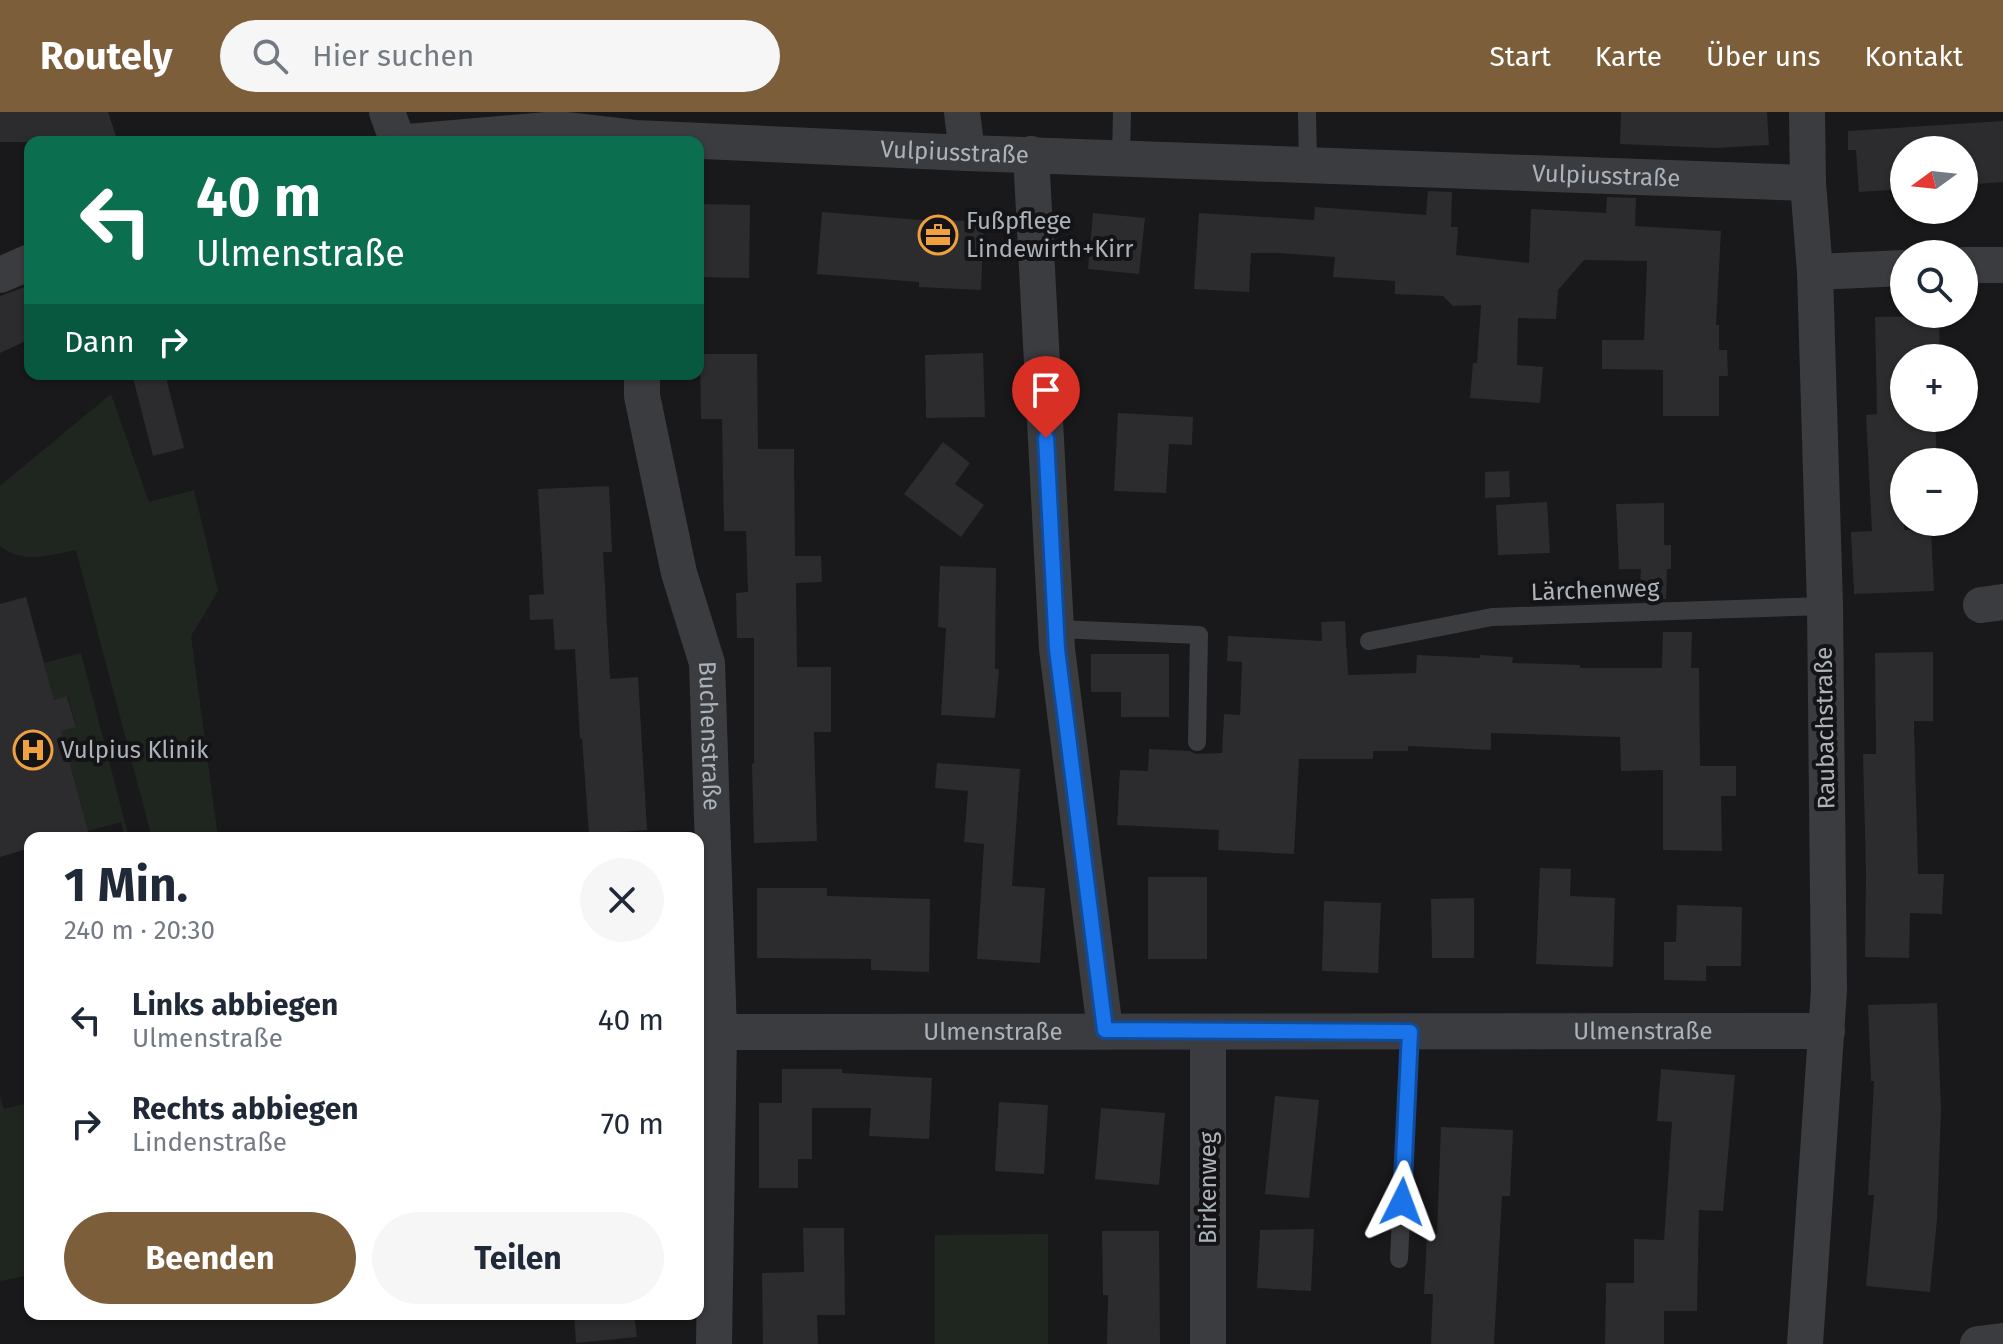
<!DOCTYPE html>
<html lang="de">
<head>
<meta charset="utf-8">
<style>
	:root { --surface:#fff; --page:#f6f6f7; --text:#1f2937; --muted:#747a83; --accent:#7c5f3a }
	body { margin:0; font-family:"Fira Sans",sans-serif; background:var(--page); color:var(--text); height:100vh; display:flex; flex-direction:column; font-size:30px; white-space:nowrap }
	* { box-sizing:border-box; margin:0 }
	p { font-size:26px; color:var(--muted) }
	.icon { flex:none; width:44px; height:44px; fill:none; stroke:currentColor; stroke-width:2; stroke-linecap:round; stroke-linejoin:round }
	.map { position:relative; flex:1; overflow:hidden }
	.details { position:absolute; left:24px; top:720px; width:680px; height:488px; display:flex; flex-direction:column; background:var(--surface); border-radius:16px; box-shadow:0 2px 6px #0004 }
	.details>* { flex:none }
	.guide { position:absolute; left:24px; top:24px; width:680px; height:244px; border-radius:16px; box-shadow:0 2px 6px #0004; background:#0b6e4f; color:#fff; overflow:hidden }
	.needle { width:52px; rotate:255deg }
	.controls { position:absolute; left:1890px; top:24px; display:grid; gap:16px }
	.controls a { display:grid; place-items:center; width:88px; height:88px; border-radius:50%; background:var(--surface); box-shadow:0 2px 6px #0004; font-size:40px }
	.pin { position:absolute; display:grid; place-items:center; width:68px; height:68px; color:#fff; margin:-82px -34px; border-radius:50% 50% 50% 0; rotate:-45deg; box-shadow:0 0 8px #0007 }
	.pin .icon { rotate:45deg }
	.me { position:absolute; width:88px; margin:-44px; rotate:3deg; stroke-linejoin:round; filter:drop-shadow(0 0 6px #0008) }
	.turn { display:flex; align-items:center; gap:28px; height:168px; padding:0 40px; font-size:36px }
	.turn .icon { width:104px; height:104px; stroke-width:2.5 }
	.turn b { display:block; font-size:56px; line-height:68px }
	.then { display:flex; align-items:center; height:76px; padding:0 40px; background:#0003; gap:16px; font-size:30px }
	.round { display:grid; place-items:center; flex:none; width:84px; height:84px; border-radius:42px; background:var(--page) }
	.summary { display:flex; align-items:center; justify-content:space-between; height:136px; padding:0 40px }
	h1 { font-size:48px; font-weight:700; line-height:60px }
	.action { display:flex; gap:16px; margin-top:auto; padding:16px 40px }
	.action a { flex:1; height:92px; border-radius:48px; background:var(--accent); color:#fff; font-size:32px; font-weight:700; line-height:92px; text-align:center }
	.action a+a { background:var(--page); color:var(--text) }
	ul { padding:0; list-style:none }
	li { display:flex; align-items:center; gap:24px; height:104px; padding:0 40px }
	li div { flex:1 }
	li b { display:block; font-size:30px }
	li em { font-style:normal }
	header { display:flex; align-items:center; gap:48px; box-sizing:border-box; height:112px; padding:0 40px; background:var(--accent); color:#fff }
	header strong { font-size:38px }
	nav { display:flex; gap:44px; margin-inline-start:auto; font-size:28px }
	.search { width:560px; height:72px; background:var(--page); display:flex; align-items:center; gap:20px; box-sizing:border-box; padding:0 28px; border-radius:44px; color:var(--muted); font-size:30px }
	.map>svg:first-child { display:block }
</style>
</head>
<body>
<header>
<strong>Routely</strong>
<div class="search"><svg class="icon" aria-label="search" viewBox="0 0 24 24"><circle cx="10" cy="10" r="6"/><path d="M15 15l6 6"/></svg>Hier suchen</div>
<nav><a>Start</a><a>Karte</a><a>Über uns</a><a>Kontakt</a></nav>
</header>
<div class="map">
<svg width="2003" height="1232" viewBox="0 0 2003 1232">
	<rect width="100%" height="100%" fill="#19191b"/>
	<path fill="#1f261f" d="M111,282L149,390L194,378L218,479L191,524L218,726H152L76,438C48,443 25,453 0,434V374Z
		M81,541L129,726H125L121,710L88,719L61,619L76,614L68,584L54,588L44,551Z
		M0,984L4,997L27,991L30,1000V1163L0,1169Z
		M1048,1122V1232H935V1123Z"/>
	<path fill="#2c2c2f" d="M0,0H108L118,30H0Z
		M1621,0H1767L1769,33L1715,36L1620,32Z
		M2003,9V70L1964,73V38H1904V77L1859,80L1856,38H1848V19Z
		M1428,79L1452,80L1451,115H1458L1456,143L1529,151L1531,97L1606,101L1607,85L1636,86L1635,114L1721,119L1716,213H1719V238H1727L1728,264H1719V304H1663V258L1602,257V228H1644L1647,149L1584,148L1558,178L1556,207L1518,206L1517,253L1543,255L1540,291L1470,286L1473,251H1477L1481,193L1453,194L1443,184L1395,182V169L1333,165L1335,145L1279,141H1251L1249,180L1194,177L1199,101L1314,108L1315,95L1426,103Z
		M698,92L750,93L749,166L698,165Z
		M822,100L921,108L984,109L981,178L919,175V170L817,162Z
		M1093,101L1145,106L1139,162L1088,157Z
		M30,173V227L0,241V184Z
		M1939,204L1940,246H1904V306H1935L1937,350H1904V418L1931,417L1934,479L1854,482L1851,420L1872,419L1866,303L1877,302L1875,205Z
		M983,241L985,305L926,306L925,243Z
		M700,242H757L758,337H794L795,444H821L822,470L796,471L797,555H831V620H814L817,729L754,731L752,652L754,651V526H737L736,481L748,480L746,419H724L722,307H701Z
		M149,262H165L184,336L153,344L133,266Z
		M1118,301L1193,305L1192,333L1169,332L1166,381L1114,379Z
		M943,330L970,351L955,372L984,393L961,425L904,382Z
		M1509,359L1510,385L1485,386V360Z
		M609,374L612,440H603L610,567L638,565L647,718L589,722L582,626L580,627L575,537L555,538L553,507L530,508L529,483L544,482L538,377Z
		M1547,390L1550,441L1498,443L1496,393Z
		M1664,391V433H1671V457H1667L1666,487L1639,488L1641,457H1619L1616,392Z
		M940,454L996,456L995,557H999L995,606L941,603L946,516L938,515Z
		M26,485L54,588L67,584L76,615L61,619L90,726H30V736L0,745V492Z
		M1345,509L1348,563L1416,561L1417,543L1480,546V543L1513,545L1512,551L1580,553V556H1662L1663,520H1692L1691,556H1699L1700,654H1736V684H1721L1722,739L1663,738V658L1621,659L1620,625L1491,621V638L1408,634V639H1373V647H1299L1294,742L1218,738L1219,718L1117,713L1120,658L1148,659L1149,637L1190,639L1196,642L1222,641L1224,602L1240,603L1242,550L1227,549L1228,524L1322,529L1321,510Z
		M1933,540V609H1914L1918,762H1944L1942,802L1910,801L1909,846L1865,845L1866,761L1863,642H1876L1875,541Z
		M1091,542H1169V605H1121V580H1091Z
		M937,651L1020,657L1012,774L1045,776L1040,851L977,847L984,732L964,730L968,679L935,676Z
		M1540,756L1571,757L1570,784L1615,786L1613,855L1536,852Z
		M1148,765H1207V847H1148Z
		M757,776H827V784L930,787L929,860L871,858V847L757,846Z
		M1474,786V846H1432L1431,787Z
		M1324,789L1381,791L1378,861L1322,859Z
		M1677,793L1742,795L1741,854H1706V869L1664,868V830H1676Z
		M1937,891L1941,998L1937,1107L1930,1180L1866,1174L1874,1083H1868L1874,969H1871L1868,893Z
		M782,957H842V961L932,966L929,1027L869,1024L871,996H812V1047H798V1076H759V991H782Z
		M1661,957L1735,963L1723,1099L1699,1098L1697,1199H1664V1232H1605L1606,1171H1634V1127L1664,1128L1672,1010L1657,1009Z
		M1275,984L1319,988L1309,1086L1265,1082Z
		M999,990L1048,993L1044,1062L995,1059Z
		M1101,996L1165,1001L1159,1073L1095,1067Z
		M1441,1015L1513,1018L1510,1084H1502L1494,1232H1431L1433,1182H1424L1427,1122H1437Z
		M803,1116H844L845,1203H817L818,1232H763L762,1161L804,1160Z
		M1314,1117L1311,1179L1257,1176L1260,1118Z
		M1102,1119H1159L1160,1232H1107L1108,1183H1103Z
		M574,1202H634L637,1225L576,1231Z"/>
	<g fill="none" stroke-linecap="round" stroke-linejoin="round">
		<path stroke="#3a3c40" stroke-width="18" d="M1307,0L1308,51
			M1121,45L1122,0
			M1056,517L1199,523L1197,630
			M1369,529L1492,505L1825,494
			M1399,1147L1410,920"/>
		<g stroke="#3a3c40" stroke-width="36">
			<path d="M387,0L398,30"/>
			<path d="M962,0L967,41"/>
			<path id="s1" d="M408,30L558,17L635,26L967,41L1808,71"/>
			<path d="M1031,42L1057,537L1105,918"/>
			<path d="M1964,153H2003"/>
			<path d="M1815,160L1904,156"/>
			<path d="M0,163L30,150"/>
			<path id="s2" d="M642,262V284L679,461L707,551L719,920L714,1232"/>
			<path d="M1981,493L2003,490"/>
			<path id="s3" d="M719,920L1827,919"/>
			<path d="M1208,921V1232"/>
			<path d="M1805,1232L1829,878L1825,494L1815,160L1808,71L1807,0"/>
			<path d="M1978,1232L2003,1229"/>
		</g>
	</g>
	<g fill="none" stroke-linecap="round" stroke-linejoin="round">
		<g stroke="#114b97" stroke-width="20">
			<path id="route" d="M1046,326L1057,537L1105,918L1410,920L1402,1090"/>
		</g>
		<use href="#route" stroke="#1a73e8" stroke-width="14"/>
	</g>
	<defs>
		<g id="office-ring" transform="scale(2)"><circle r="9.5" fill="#141416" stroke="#eea13e" stroke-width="1.5"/><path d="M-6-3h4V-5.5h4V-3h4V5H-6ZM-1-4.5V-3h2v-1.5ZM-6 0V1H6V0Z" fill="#eea13e"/></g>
		<g id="hospital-ring" transform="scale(2)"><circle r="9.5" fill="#141416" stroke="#eea13e" stroke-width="1.5"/><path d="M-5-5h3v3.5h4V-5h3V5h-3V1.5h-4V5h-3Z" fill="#eea13e"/></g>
	</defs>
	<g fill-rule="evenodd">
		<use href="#office-ring" x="938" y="123"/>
		<use href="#hospital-ring" x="33" y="638"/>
	</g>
	<g text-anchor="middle" stroke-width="8" stroke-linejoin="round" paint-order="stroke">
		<g font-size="24" fill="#acb2ba" stroke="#141416">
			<text dy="8" stroke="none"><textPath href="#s1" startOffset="548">Vulpiusstraße</textPath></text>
			<text dy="8" stroke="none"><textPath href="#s1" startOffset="1200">Vulpiusstraße</textPath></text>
			<text transform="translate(1595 478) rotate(-2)" y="8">Lärchenweg</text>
			<text transform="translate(1825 616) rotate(-91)" y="8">Raubachstraße</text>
			<text dy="8" stroke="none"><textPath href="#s2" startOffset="370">Buchenstraße</textPath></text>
			<text dy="8" stroke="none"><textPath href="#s3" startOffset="274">Ulmenstraße</textPath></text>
			<text dy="8" stroke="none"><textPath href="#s3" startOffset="924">Ulmenstraße</textPath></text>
			<text transform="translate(1208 1076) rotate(-90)" y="8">Birkenweg</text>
		</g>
		<g font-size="24" fill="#acb2ba" stroke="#141416" text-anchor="start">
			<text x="966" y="117">Fußpflege<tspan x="966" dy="28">Lindewirth+Kirr</tspan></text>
			<text x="61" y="646">Vulpius Klinik</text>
		</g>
	</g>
</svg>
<div class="controls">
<a><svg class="needle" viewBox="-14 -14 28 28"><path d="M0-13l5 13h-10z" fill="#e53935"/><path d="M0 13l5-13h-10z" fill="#747a83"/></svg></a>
<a><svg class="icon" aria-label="search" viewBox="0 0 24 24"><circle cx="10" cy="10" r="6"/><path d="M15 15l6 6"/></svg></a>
<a>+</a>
<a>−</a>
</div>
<div class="pin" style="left:1046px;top:326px;background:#d93025"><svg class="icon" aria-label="arrive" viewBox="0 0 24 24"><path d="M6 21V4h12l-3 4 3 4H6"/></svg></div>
<svg class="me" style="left:1402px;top:1090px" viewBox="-20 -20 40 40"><path d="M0-17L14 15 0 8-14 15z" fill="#1a73e8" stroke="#fff" stroke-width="4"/></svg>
<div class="guide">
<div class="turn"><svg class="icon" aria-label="left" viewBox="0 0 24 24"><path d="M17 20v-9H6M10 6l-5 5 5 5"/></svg><div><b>40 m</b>Ulmenstraße</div></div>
<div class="then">Dann<svg class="icon" aria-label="right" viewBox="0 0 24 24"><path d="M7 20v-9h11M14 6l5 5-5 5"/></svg></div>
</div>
<section class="details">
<div class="summary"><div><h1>1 Min.</h1><p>240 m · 20:30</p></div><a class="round"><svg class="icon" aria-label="close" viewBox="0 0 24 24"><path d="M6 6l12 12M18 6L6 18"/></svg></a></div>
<ul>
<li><svg class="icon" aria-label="left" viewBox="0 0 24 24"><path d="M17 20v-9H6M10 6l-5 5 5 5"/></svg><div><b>Links abbiegen</b><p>Ulmenstraße</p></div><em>40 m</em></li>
<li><svg class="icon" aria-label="right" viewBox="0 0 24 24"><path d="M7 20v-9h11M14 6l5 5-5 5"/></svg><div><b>Rechts abbiegen</b><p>Lindenstraße</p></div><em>70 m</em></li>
</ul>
<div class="action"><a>Beenden</a><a>Teilen</a></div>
</section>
</div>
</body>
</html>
